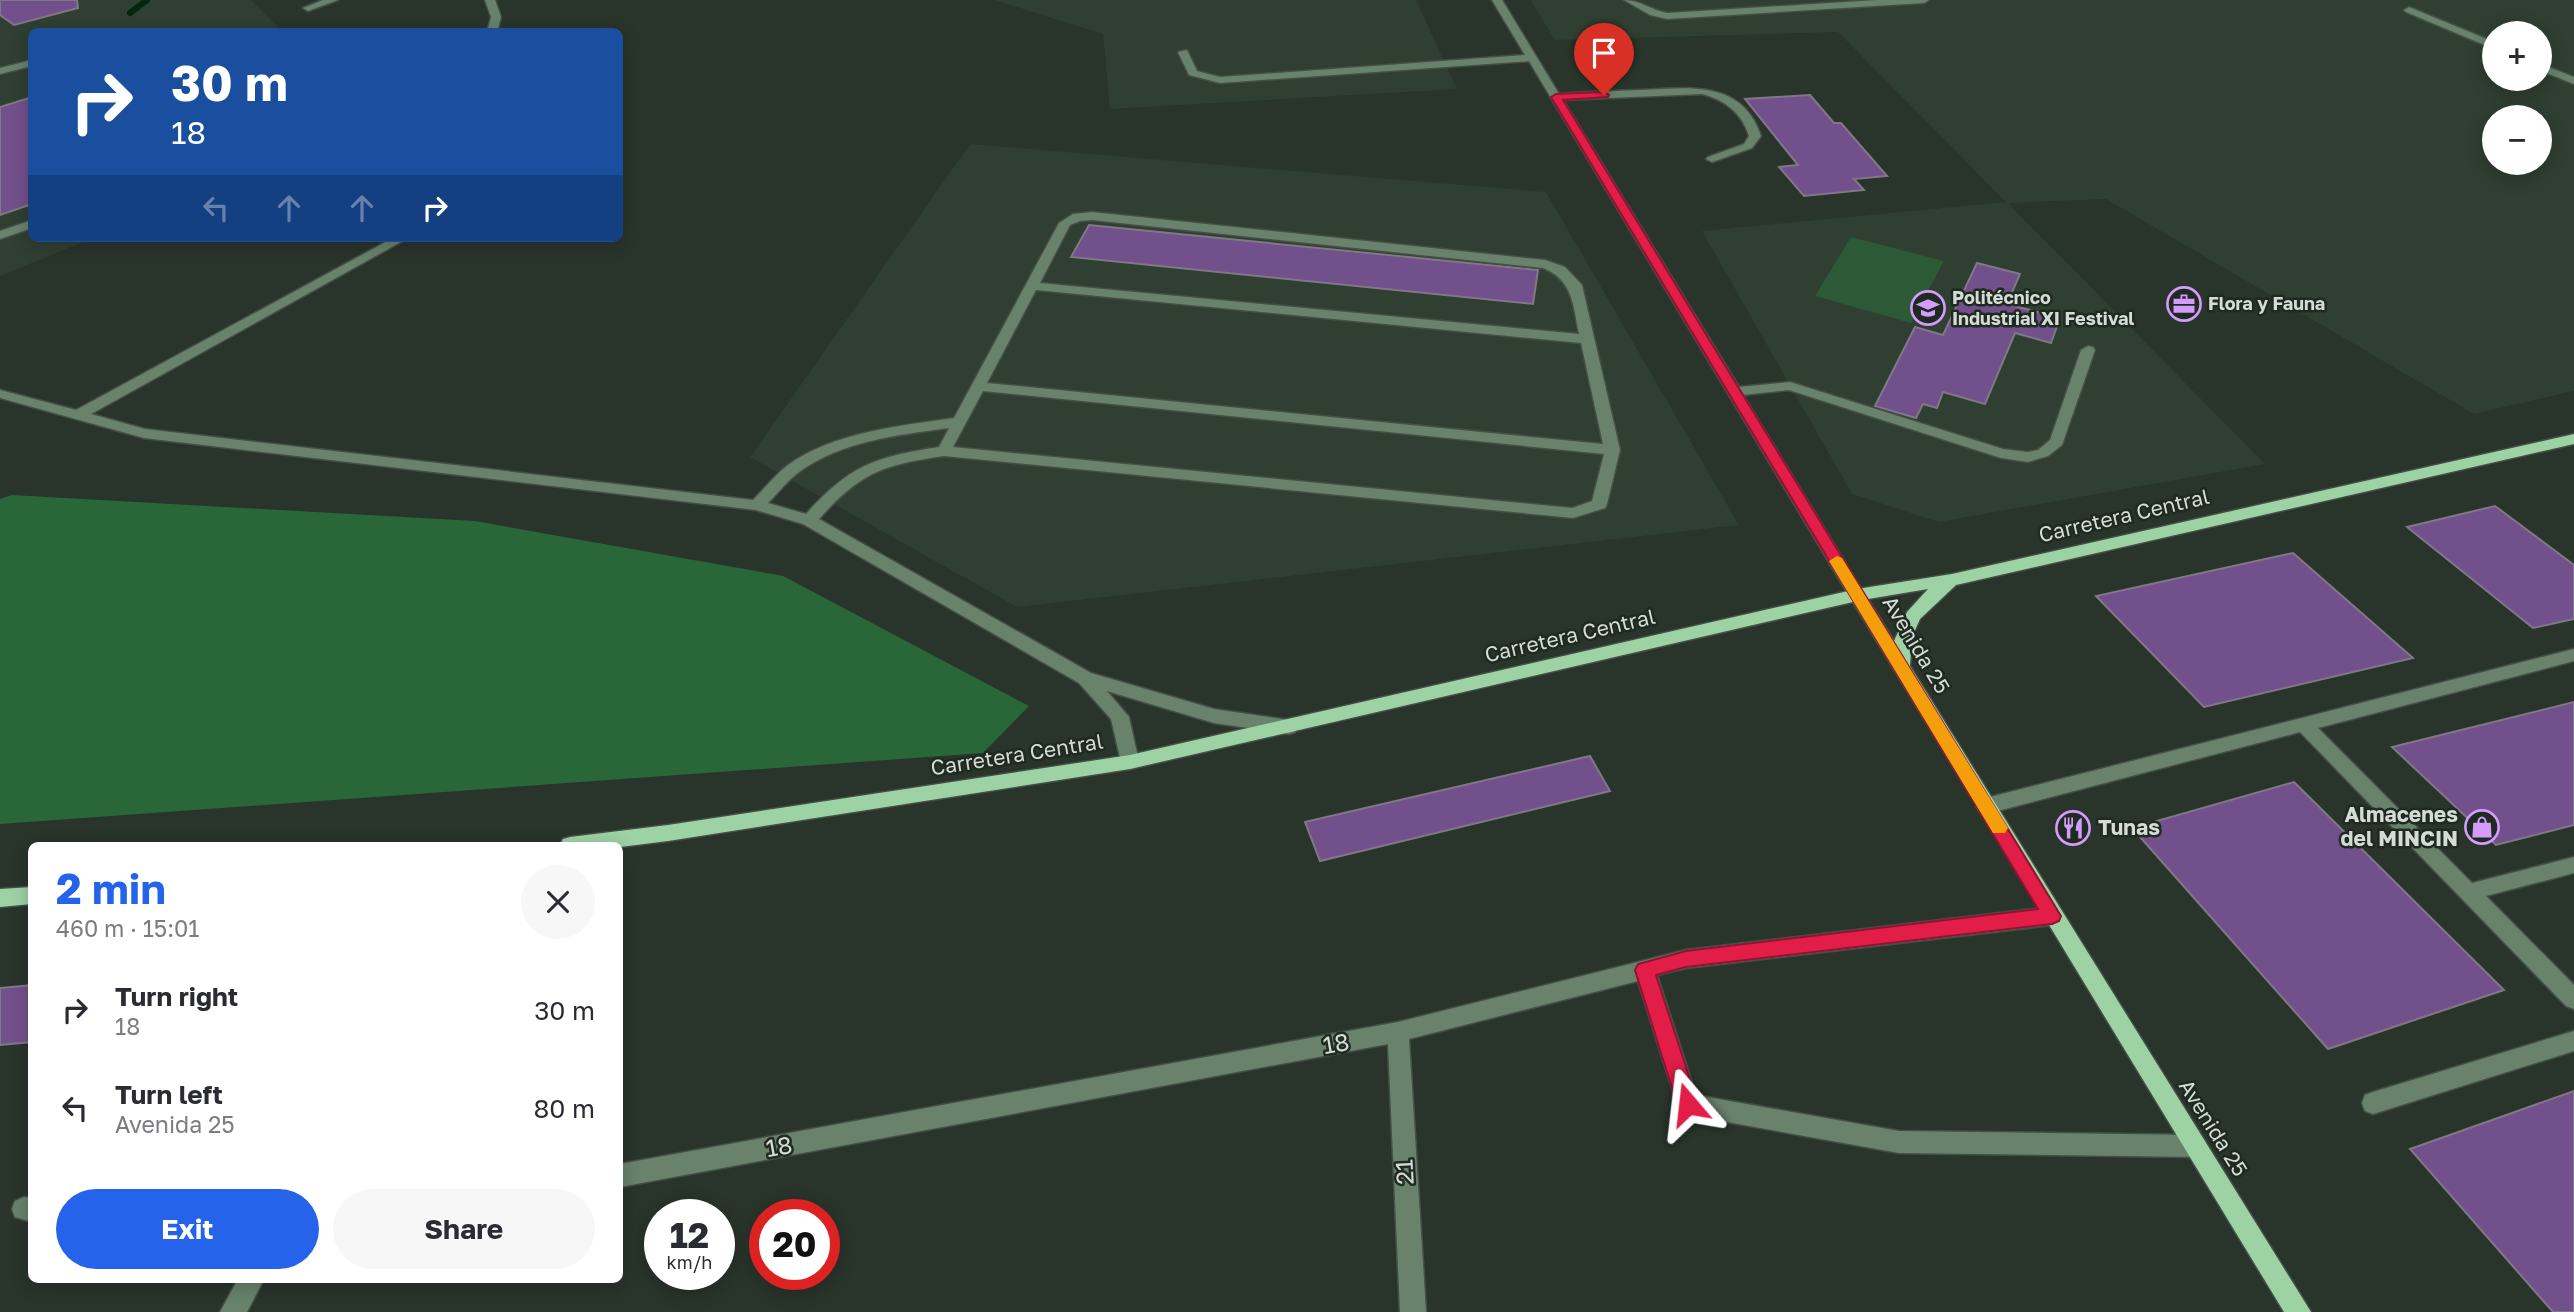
<!DOCTYPE html>
<html lang="en">
<head>
<meta charset="utf-8">
<style>
	:root { --surface:#fff; --page:#f7f7f7; --text:#2b2b33; --muted:#7c7c81; --accent:#2563eb }
	body { margin:0; font-family:"Golos Text",sans-serif; background:var(--page); color:var(--text); height:100vh; display:flex; flex-direction:column; font-size:26px; white-space:nowrap }
	* { box-sizing:border-box; margin:0 }
	p { font-size:23px; color:var(--muted) }
	.icon { flex:none; width:38px; height:38px; fill:none; stroke:currentColor; stroke-width:2; stroke-linecap:round; stroke-linejoin:round }
	.map { position:relative; flex:1; overflow:hidden }
	.drawer { position:absolute; left:28px; top:842px; width:595px; height:441px; display:flex; flex-direction:column; background:var(--surface); border-radius:10px; box-shadow:0 4px 18px #0003 }
	.drawer>* { flex:none }
	.top-card { position:absolute; left:28px; top:28px; width:595px; height:214px; border-radius:10px; box-shadow:0 4px 18px #0003; background:#1a4fa0; color:#fff; overflow:hidden }
	.fabs { position:absolute; left:2482px; top:21px; display:grid; gap:14px }
	.fabs a { display:grid; place-items:center; width:70px; height:70px; border-radius:50%; background:var(--surface); box-shadow:0 4px 18px #0003; font-size:35px }
	.speed { position:absolute; left:644px; top:1199px; display:flex; gap:14px; font-size:35px; font-weight:700; text-align:center }
	.speed>* { display:grid; place-content:center; width:91px; height:91px; border-radius:50%; background:var(--surface); box-shadow:0 4px 18px #0003; line-height:1 }
	.speed small { font-size:18px; font-weight:400 }
	.speed .limit { border:10px solid #d22; background:#fff; color:#111 }
	.pin { position:absolute; display:grid; place-items:center; width:60px; height:60px; color:#fff; margin:-72px -30px; border-radius:50% 50% 50% 0; rotate:-45deg; box-shadow:0 0 7px #0007 }
	.pin .icon { rotate:45deg }
	.me { position:absolute; width:77px; margin:-38px; rotate:343deg; stroke-linejoin:round; filter:drop-shadow(0 0 5px #0008) }
	.turn { display:flex; align-items:center; gap:24px; height:147px; padding:0 28px; font-size:32px }
	.turn .icon { width:91px; height:91px; stroke-width:2.5 }
	.turn b { display:block; font-size:49px; line-height:60px }
	.lanes { display:flex; align-items:center; height:66px; padding:0 28px; background:#0003; justify-content:center; gap:35px; direction:ltr }
	.lanes .off { opacity:.35 }
	.round { display:grid; place-items:center; flex:none; width:74px; height:74px; border-radius:37px; background:var(--page) }
	.overview { display:flex; align-items:center; justify-content:space-between; height:119px; padding:0 28px }
	h1 { font-size:42px; font-weight:700; line-height:52px; color:var(--accent) }
	.cta { display:flex; gap:14px; margin-top:auto; padding:14px 28px }
	.cta a { flex:1; height:80px; border-radius:42px; background:var(--accent); color:#fff; font-size:28px; font-weight:700; line-height:80px; text-align:center }
	.cta a+a { background:var(--page); color:var(--text) }
	ul { padding:0; list-style:none }
	li { display:flex; align-items:center; gap:21px; height:98px; padding:0 28px }
	li div { flex:1 }
	li b { display:block; font-size:26px }
	li em { font-style:normal }
	.map>svg:first-child { display:block }
</style>
</head>
<body>
<div class="map">
<svg width="2574" height="1312" viewBox="0 0 2574 1312">
	<rect width="100%" height="100%" fill="#29342b"/>
	<path fill="#2f3f31" fill-rule="evenodd" d="M0,0H251L282,31L32,32V238H93L0,276Z
		M994,0H1416L1457,89L1110,109L1103,34Z
		M1530,0H2574V391L2474,414L2106,199L2008,203L2265,464L1939,522L1852,494L1702,231L2006,202L1838,32L1555,40ZM2494,33H2539V79H2494ZM2494,117H2539V163H2494Z
		M970,144L1546,192L1739,525L1017,607L750,457Z"/>
	<path fill="#2c5a36" d="M1851,237L1944,261L1911,323L1815,296Z"/>
	<path fill="#296738" d="M12,495L475,521L783,576L1029,706L983,753L0,824V499Z"/>
	<g fill="none" stroke-linecap="round" stroke-linejoin="round">
		<path stroke="#05260e" stroke-width="6" d="M130,13L147,0"/>
	</g>
	<path fill="#72508b" stroke="#807886" stroke-width="2" d="M0,0H77L78,8L14,25L0,15Z
		M1810,95L1834,123H1841L1887,176L1854,179L1864,190L1804,196L1779,167L1798,165L1745,99Z
		M32,97V204L0,215V107Z
		M1089,225L1508,267L1538,270L1533,304L1071,257Z
		M1977,263L2020,274L2007,304L2060,318L2051,343L2015,333L1985,404L1943,392L1937,408L1923,404L1916,418L1875,406L1915,327L1943,335Z
		M2495,506L2574,565V619L2533,628L2407,527Z
		M2293,553L2413,658L2204,707L2096,596Z
		M2574,702V825L2496,845L2392,747Z
		M1590,756L1610,791L1320,861L1305,822Z
		M2294,782L2504,990L2328,1049L2132,828Z
		M32,985V1042L0,1045V988Z
		M2574,1091V1312H2553L2410,1149Z"/>
	<g fill="none" stroke-linecap="round" stroke-linejoin="round">
		<g stroke="#454f46" stroke-width="3">
			<path id="minor" d="M323,0H338L308,11L303,8Z
				M485,0H495L501,17L497,32H487L491,17Z
				M1492,0H1502L1559,94C1586,92 1614,91 1641,90C1689,88 1742,79 1761,136L1752,148L1712,162L1706,159L1708,157L1744,144L1749,136C1742,113 1725,100 1702,94L1563,100L1739,387L1790,382L2003,449L2028,452L2038,450L2050,440L2081,350L2088,346L2093,347L2095,350L2062,445L2048,456L2028,462L2001,458L1789,390L1743,395L1865,595L1857,601L1851,599L1529,61L1220,83L1189,75L1178,52L1187,50L1197,71L1220,77L1525,55Z
				M1624,0C1640,0 1651,10 1667,13L1877,0H1929L1924,3L1667,19L1650,15Z
				M2409,7L2494,42V49L2406,12L2404,10Z
				M32,60V66L0,74V68Z
				M2539,63L2574,77V84L2539,70Z
				M1092,212L1545,260L1565,267L1582,285L1620,450L1607,504L1605,508L1573,518L944,456C883,465 861,472 819,519L1091,673L1214,709L1289,720L1295,722L1298,727L1295,732L1289,734L1214,723L1107,691L1129,717L1139,762L1137,767L1130,769L1123,767L1121,762L1111,719L1079,683L803,524L756,510L144,438L0,398V390L76,410L393,238H408L91,414L145,429L753,500C765,488 775,475 788,465C835,432 898,426 954,418L1059,223L1073,214ZM1092,220L1543,268C1573,280 1573,305 1579,334L1040,283L1070,225L1080,221ZM1036,290L1581,343L1603,444L987,383ZM983,391L1604,454L1592,501L1572,508L953,447ZM949,428L939,447C875,457 850,465 806,514L768,503C778,493 787,481 799,472C842,441 898,435 949,428Z
				M32,220V228L0,239V231Z
				M2574,649V661L2318,728L2472,883L2574,857V873L2486,896L2574,985V1009L2566,1006L2300,732L1986,814L1979,811L1976,806L1979,801L1986,798Z
				M2052,907L2059,910L2062,916L2059,922L2052,925L1686,968L1657,975L1696,1095L1899,1131L2195,1135L2203,1138L2207,1146L2203,1154L2195,1157L1899,1153L1688,1115L1680,1112L1677,1104L1638,981L1409,1039L1426,1312H1400L1388,1044L620,1187V1164L1398,1022L1686,950Z
				M2574,1031V1051L2373,1114L2365,1111L2362,1103L2365,1095L2373,1092Z
				M24,1197L32,1198V1222L15,1217L12,1209L15,1201Z
				M238,1279H264L247,1312H220Z"/>
		</g>
		<g stroke="#454f46" stroke-width="3">
			<path id="major" d="M2574,434V444L1956,585L1920,619L1912,637L1910,666L2311,1312H2284L1853,602L1130,769L668,841L620,847L560,845L563,839L570,837L668,825L1130,755L1857,589L1952,574ZM1928,589L1907,612L1894,641L1868,599Z
				M32,887V904L0,907V889Z"/>
		</g>
		<use href="#minor" fill="#68826c" fill-rule="evenodd"/>
		<use href="#major" fill="#9dd2a5" fill-rule="evenodd"/>
	</g>
	<path fill="#e11d48" stroke="#92132f" stroke-width="2" d="M1604,92L1609,95L1608,97L1563,100L2061,916L2059,921L2052,924L1686,967L1656,975L1698,1104L1695,1111L1688,1114L1680,1111L1677,1104L1635,970L1638,964L1686,951L2038,909L1551,97L1556,94Z"/>
	<path fill="#f59e0b" d="M1837,556L1842,558L2005,823L2008,828L2005,833H1993L1829,561Z"/>
	<defs>
		<g id="office-ring" transform="scale(1.75)"><circle r="9.5" fill="#1f2a21" stroke="#d39cfc" stroke-width="1.5"/><path d="M-6-3h4V-5.5h4V-3h4V5H-6ZM-1-4.5V-3h2v-1.5ZM-6 0V1H6V0Z" fill="#d39cfc"/></g>
		<g id="school-ring" transform="scale(1.75)"><circle r="9.5" fill="#1f2a21" stroke="#d39cfc" stroke-width="1.5"/><path d="M0-5L7-2L0 1L-7-2ZM-4 1L0 2.5L4 1V4Q0 6-4 4Z" fill="#d39cfc"/></g>
		<g id="shop-ring" transform="scale(1.75)"><circle r="9.5" fill="#1f2a21" stroke="#d39cfc" stroke-width="1.5"/><path d="M-5-2.5h2.3a2.7 3.5 0 0 1 5.4 0H5L5.5 6h-11ZM-1.5-2.5h3a1.5 2.3 0 0 0-3 0Z" fill="#d39cfc"/></g>
		<g id="restaurant-ring" transform="scale(1.75)"><circle r="9.5" fill="#1f2a21" stroke="#d39cfc" stroke-width="1.5"/><path d="M-5-6h1v4h1v-4h1v4h1v-4h1v5L-1.5 .5V6h-2V.5L-5-1ZM5-6V6H3V1.5H1.5Q1.5-4 5-6Z" fill="#d39cfc"/></g>
	</defs>
	<g fill-rule="evenodd">
		<use href="#office-ring" x="2184" y="304"/>
		<use href="#school-ring" x="1928" y="308"/>
		<use href="#shop-ring" x="2482" y="827"/>
		<use href="#restaurant-ring" x="2073" y="828"/>
	</g>
	<g text-anchor="middle" stroke-width="5" stroke-linejoin="round" paint-order="stroke">
		<g font-size="18" font-weight="bold" fill="#d5dcd5" stroke="#1f2a21" text-anchor="start">
			<text x="1952" y="304">Politécnico<tspan x="1952" dy="21">Industrial XI Festival</tspan></text>
			<text x="2208" y="310">Flora y Fauna</text>
		</g>
		<g font-size="21" fill="#d5dcd5" stroke="#1f2a21">
			<text transform="translate(2124 516) rotate(-13)" y="7">Carretera Central</text>
			<text transform="translate(1570 636) rotate(-13)" y="7">Carretera Central</text>
			<text transform="translate(1916 645) rotate(59)" y="7">Avenida 25</text>
			<text transform="translate(1017 755) rotate(-9)" y="7">Carretera Central</text>
			<text transform="translate(2213 1128) rotate(58)" y="7">Avenida 25</text>
		</g>
		<g font-size="21" font-weight="bold" fill="#d5dcd5" stroke="#1f2a21" text-anchor="end">
			<text x="2458" y="822">Almacenes<tspan x="2458" dy="24">del MINCIN</tspan></text>
			<text x="2098" y="835" text-anchor="start">Tunas</text>
		</g>
		<g font-size="24" fill="#d5dcd5" stroke="#1f2a21">
			<text transform="translate(1336 1044) rotate(-10)" y="8">18</text>
			<text transform="translate(779 1147) rotate(-10)" y="8">18</text>
			<text transform="translate(1405 1172) rotate(-93)" y="8">21</text>
		</g>
	</g>
</svg>
<div class="fabs">
<a>+</a>
<a>−</a>
</div>
<div class="speed"><div>12<small>km/h</small></div><div class="limit">20</div></div>
<div class="pin" style="left:1604px;top:95px;background:#d93025"><svg class="icon" aria-label="arrive" viewBox="0 0 24 24"><path d="M6 21V4h12l-3 4 3 4H6"/></svg></div>
<svg class="me" style="left:1688px;top:1104px" viewBox="-20 -20 40 40"><path d="M0-17L14 15 0 8-14 15z" fill="#e11d48" stroke="#fff" stroke-width="4"/></svg>
<div class="top-card">
<div class="turn"><svg class="icon" aria-label="right" viewBox="0 0 24 24"><path d="M7 20v-9h11M14 6l5 5-5 5"/></svg><div><b>30 m</b>18</div></div>
<div class="lanes"><svg class="icon off" aria-label="left" viewBox="0 0 24 24"><path d="M17 20v-9H6M10 6l-5 5 5 5"/></svg><svg class="icon off" aria-label="ahead" viewBox="0 0 24 24"><path d="M12 20V5M6 11l6-6 6 6"/></svg><svg class="icon off" aria-label="ahead" viewBox="0 0 24 24"><path d="M12 20V5M6 11l6-6 6 6"/></svg><svg class="icon" aria-label="right" viewBox="0 0 24 24"><path d="M7 20v-9h11M14 6l5 5-5 5"/></svg></div>
</div>
<section class="drawer">
<div class="overview"><div><h1>2 min</h1><p>460 m · 15:01</p></div><a class="round"><svg class="icon" aria-label="close" viewBox="0 0 24 24"><path d="M6 6l12 12M18 6L6 18"/></svg></a></div>
<ul>
<li><svg class="icon" aria-label="right" viewBox="0 0 24 24"><path d="M7 20v-9h11M14 6l5 5-5 5"/></svg><div><b>Turn right</b><p>18</p></div><em>30 m</em></li>
<li><svg class="icon" aria-label="left" viewBox="0 0 24 24"><path d="M17 20v-9H6M10 6l-5 5 5 5"/></svg><div><b>Turn left</b><p>Avenida 25</p></div><em>80 m</em></li>
</ul>
<div class="cta"><a>Exit</a><a>Share</a></div>
</section>
</div>
</body>
</html>
